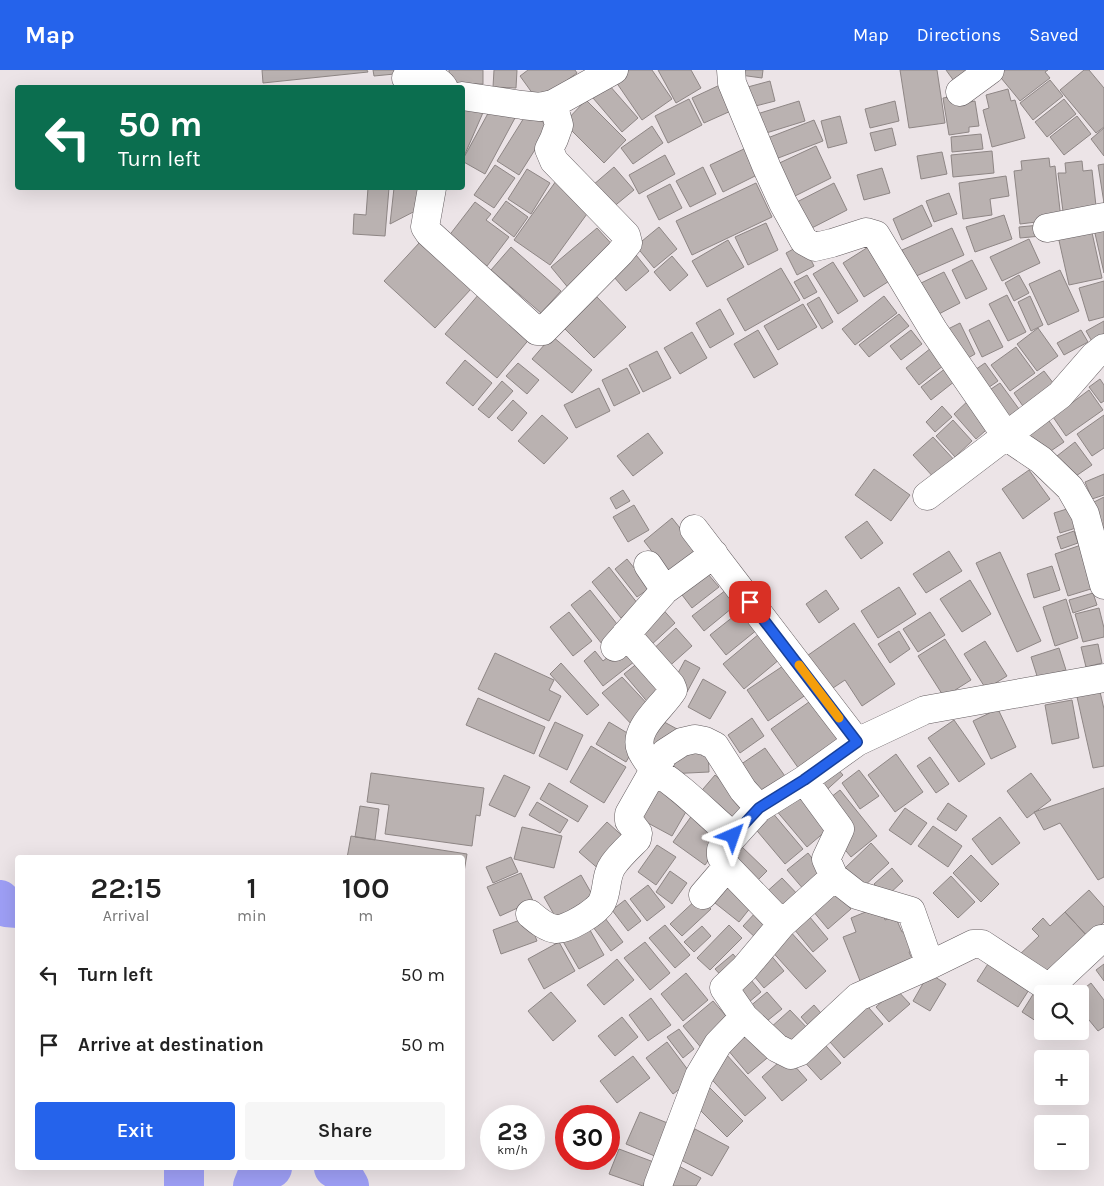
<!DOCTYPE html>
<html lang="en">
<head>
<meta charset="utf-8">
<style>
	:root { --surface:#fff; --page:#f6f6f6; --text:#222; --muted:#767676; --accent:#2563eb }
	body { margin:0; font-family:Karla,sans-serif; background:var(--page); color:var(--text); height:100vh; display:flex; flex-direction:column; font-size:19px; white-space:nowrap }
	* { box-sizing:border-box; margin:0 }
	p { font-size:16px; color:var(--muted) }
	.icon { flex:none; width:28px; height:28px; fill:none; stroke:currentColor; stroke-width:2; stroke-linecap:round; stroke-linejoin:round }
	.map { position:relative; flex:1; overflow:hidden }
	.panel { position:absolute; left:15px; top:785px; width:450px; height:315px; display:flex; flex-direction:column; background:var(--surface); border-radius:5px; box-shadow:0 5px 20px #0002 }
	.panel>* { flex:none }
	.guide { position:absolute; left:15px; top:15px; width:450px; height:105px; border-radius:5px; box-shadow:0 5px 20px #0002; background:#0b6e4f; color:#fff; overflow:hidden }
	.controls { position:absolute; left:1034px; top:915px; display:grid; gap:10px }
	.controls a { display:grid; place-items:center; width:55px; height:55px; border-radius:5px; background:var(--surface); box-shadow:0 5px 20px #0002; font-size:25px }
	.speed { position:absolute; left:480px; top:1035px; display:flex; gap:10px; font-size:25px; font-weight:700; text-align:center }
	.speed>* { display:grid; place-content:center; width:65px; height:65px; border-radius:50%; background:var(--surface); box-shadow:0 5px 20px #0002; line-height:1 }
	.speed small { font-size:12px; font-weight:400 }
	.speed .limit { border:8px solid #d22; background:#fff; color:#111 }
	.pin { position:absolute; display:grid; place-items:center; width:42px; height:42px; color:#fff; margin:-21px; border-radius:10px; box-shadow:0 2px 8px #0006 }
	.me { position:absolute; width:55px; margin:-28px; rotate:43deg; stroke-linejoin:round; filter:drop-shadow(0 0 4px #0008) }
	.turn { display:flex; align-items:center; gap:18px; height:105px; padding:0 20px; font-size:22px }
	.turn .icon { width:65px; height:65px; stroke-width:2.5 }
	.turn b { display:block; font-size:35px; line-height:42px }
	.eta { display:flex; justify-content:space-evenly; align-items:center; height:85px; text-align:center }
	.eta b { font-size:30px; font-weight:600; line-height:35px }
	.cta { display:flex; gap:10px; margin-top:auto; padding:10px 20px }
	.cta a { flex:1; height:58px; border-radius:5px; background:var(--accent); color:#fff; font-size:20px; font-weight:600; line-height:58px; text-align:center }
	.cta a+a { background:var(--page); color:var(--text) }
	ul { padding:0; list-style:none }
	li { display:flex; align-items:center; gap:15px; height:70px; padding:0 20px }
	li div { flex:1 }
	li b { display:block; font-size:19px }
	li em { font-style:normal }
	header { display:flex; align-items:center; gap:30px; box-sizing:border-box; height:70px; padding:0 25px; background:var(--accent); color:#fff }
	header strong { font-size:24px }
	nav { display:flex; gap:28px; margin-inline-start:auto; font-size:18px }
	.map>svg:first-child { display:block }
</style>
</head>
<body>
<header>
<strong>Map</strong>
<nav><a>Map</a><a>Directions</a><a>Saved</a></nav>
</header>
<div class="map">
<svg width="1104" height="1116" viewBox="0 0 1104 1116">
	<rect width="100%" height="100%" fill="#ece4e7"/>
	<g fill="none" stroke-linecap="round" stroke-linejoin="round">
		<path stroke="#9e9ff6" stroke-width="40" d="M0,830L6,837L18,838
			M334,1098L341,1102L349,1116
			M184,1116V1098
			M253,1116L257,1106L272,1098"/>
	</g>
	<path fill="#bab2b1" stroke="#8e8685" d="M262,0H367L368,2L263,13Z
		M373,0H415V2L374,6Z
		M449,0H483V14H449Z
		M494,0H517L516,18L493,17Z
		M528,0H575L577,3L538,31L520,6Z
		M627,0H652L672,29L642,50L614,9Z
		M658,0H691L701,18L676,33Z
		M733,0H763L762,8L733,4Z
		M900,0H937L945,53L909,58Z
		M946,0H981L959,18Z
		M1001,0H1048L1045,2L1050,8L1020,31L997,3Z
		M1084,0H1089L1104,18V57L1096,63L1060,20Z
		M1050,10L1063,26L1033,50L1020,33Z
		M770,11L775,31L748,38L744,18Z
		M722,14L733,40L704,53L692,28Z
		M609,15L638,48L622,62L593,28Z
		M1008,19L1011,31L1015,30L1025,68L992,77L983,40L989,38L986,25Z
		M964,25L965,33L975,31L979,56L969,57V62L949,65L943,28Z
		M689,29L702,55L668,73L655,46Z
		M1064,29L1076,44L1047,67L1035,52Z
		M586,30L626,70L604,93L564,53Z
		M799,31L805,51L763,64L757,44Z
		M895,31L899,51L870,58L865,39Z
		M462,33L485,38L462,91Z
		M492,36L515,48L485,104L462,91Z
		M527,43L550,56L519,105L497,91Z
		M840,46L847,73L828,78L821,51Z
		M1077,46L1091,64L1064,85L1050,67Z
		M814,50L823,71L773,90L765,69Z
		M652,56L663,73L633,94L621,78Z
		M892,58L896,75L875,81L870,63Z
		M1104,58V86L1091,69Z
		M981,64L983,79L952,82L951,67Z
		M816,76L831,108L789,129L773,96Z
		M746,78L759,104L723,122L710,95Z
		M992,81L994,103L953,107L951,85Z
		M942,82L947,104L921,109L917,86Z
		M665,85L675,104L639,124L629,105Z
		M1049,88L1050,97L1055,96L1061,149L1020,154L1014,101L1022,100L1021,91Z
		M1082,91L1083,101L1092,100L1097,145L1064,149L1058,103H1066L1065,93Z
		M1104,94V133L1098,95Z
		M495,95L515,108L494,138L474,125Z
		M614,97L634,120L612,138L593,115Z
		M703,97L716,124L690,137L676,111Z
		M882,98L890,123L864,130L857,105Z
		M527,99L550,113L531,144L508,129Z
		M1006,106L1009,126L990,129L992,145L963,149L959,113Z
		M556,111L592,137L550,195L514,170Z
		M756,113L772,147L692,185L676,151Z
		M834,113L847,140L806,161L793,134Z
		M670,114L682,138L659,150L647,126Z
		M368,118H389L385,166L353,164L354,144L366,145Z
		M394,118H422L421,138L390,154Z
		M949,123L957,144L934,152L926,131Z
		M506,131L528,147L514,167L492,150Z
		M475,132L491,144L486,150L509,167L487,196L448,167Z
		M922,135L932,156L902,170L893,149Z
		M1004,145L1012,169L975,182L966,157Z
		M766,153L778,180L748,195L735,167Z
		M1040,155L1041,166L1020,168L1019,157Z
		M659,157L677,179L654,198L636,176Z
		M1104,157V203L1094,159Z
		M597,158L617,180L570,220L551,197Z
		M952,158L964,185L914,207L902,180Z
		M1091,158L1102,208L1069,215L1058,166Z
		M1029,169L1040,193L1002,211L990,187Z
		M728,170L744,197L707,217L692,191Z
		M420,172L471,219L435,258L384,211Z
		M803,174L814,196L797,205L786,183Z
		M873,174L894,208L864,227L843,193Z
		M511,177L561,221L541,243L491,200Z
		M632,180L649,201L626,221L608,200Z
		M672,186L688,205L670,221L654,202Z
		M972,190L987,219L966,229L952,200Z
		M833,192L858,231L838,244L813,204Z
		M781,198L800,230L745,261L727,229Z
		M1060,200L1079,241L1048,255L1029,214Z
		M944,202L960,233L935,246L919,214Z
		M807,205L817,222L804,229L794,212Z
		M1019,205L1029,223L1014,231L1005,213Z
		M1104,211V247L1089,251L1079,218Z
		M479,224L531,267L497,308L445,264Z
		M1007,225L1026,262L1008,271L989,234Z
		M596,226L626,257L594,288L563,257Z
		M884,226L897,243L855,275L842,259Z
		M1030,226L1043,255L1031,261L1018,232Z
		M819,227L833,252L822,259L807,234Z
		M803,234L817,257L778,280L764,256Z
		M720,239L734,264L710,278L696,253Z
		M899,244L909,256L869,287L859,275Z
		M989,250L1003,277L982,287L969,260Z
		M1104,251V270L1094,275L1086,261Z
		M960,253L975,284L958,294L942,262Z
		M1038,258L1058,286L1037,301L1017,274Z
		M758,260L778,294L754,308L734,274Z
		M911,260L922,274L901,290L890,276Z
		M1081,260L1088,272L1064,285L1057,273Z
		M692,262L707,288L680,304L664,278Z
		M552,266L592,300L572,323L532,289Z
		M1016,277L1035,303L1010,321L991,295Z
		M931,278L944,295L919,315L906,298Z
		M657,281L671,308L643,322L629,295Z
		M465,290L492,313L473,336L446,313Z
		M518,293L539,310L527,324L506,306Z
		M985,293L998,311L982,322L969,304Z
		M627,298L640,323L614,336L602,310Z
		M946,298L955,311L931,330L921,317Z
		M1044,301L1060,322L1029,345L1014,323Z
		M1100,309L1104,315V331L1101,333L1089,317Z
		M502,311L513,321L489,348L478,339Z
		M1000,313L1019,339L1001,352L982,325Z
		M599,318L610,341L576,358L564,335Z
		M1089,320L1103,340L1066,366L1053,347Z
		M971,328L994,353L976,369L954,344Z
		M513,330L527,343L512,361L497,348Z
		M942,336L952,347L935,362L926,352Z
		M542,345L568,368L544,394L518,371Z
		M1104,345V378L1092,386L1077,364Z
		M1047,348L1064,372L1042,387L1025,364Z
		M953,350L972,371L955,387L936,366Z
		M648,363L663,383L633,406L617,386Z
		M933,367L957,393L937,411L913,385Z
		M1075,372L1092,395L1073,408L1057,386Z
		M874,399L910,425L891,451L855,425Z
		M1029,400L1050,429L1023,449L1002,419Z
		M1104,404V425L1092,429L1085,412Z
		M623,420L630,431L616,439L610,428Z
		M1104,427V457L1103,458L1092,433Z
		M634,435L649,460L628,472L613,447Z
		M1070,438L1076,458L1060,463L1054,443Z
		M672,448L699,482L670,505L644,471Z
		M867,451L883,473L861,489L845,467Z
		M1074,461L1078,473L1061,479L1057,467Z
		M1081,475L1094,518L1068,526L1055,484Z
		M949,481L962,501L926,523L913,504Z
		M1000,482L1041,571L1017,582L976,493Z
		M627,489L650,518L637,527L615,499Z
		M1052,496L1060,520L1034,528L1027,504Z
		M609,497L638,534L621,548L592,512Z
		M702,497L719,517L692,538L676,517Z
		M970,510L991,544L962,562L940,529Z
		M899,517L916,544L878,568L861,541Z
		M590,520L621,559L602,574L571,535Z
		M726,520L737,534L704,561L692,546Z
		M826,520L839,539L819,553L806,534Z
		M1093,523L1097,535L1073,543L1069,530Z
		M1066,529L1078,568L1055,576L1043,537Z
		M659,535L675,553L650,576L634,557Z
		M1099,538L1104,558V567L1083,572L1075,544Z
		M743,539L758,559L726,585L710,565Z
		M569,542L592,571L573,586L550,557Z
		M930,542L945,565L918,582L903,559Z
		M854,553L895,614L862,636L845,610L827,622L804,588Z
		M676,558L692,576L665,600L649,583Z
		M899,561L910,579L890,593L878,574Z
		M759,564L780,589L744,619L723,594Z
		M945,569L971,610L944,627L918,586Z
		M985,571L1007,606L986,619L964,584Z
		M627,572L639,588L603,616L584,591L595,581L603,591Z
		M1098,574L1102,593L1086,597L1081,577Z
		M1059,578L1066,600L1038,609L1031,587Z
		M495,583L554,610L549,620L561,626L549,651L478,619Z
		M644,588L669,619L650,635L624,604Z
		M685,590L700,598L687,622L672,614Z
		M789,592L810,622L768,651L747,620Z
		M561,593L599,635L587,645L550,604Z
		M622,607L653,640L634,657L602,623Z
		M703,609L726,622L710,649L688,637Z
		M1098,613L1104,639V696L1093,698L1075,618Z
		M816,627L844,668L799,699L771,659Z
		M478,628L545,657L534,684L466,655Z
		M1072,630L1079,668L1052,674L1045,635Z
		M998,639L1016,677L991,689L973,651Z
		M657,648L677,659L662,686L642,675Z
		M752,648L764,666L740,683L728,665Z
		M954,650L985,694L959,712L928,668Z
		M555,652L583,665L567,700L539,686Z
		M609,652L639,670L626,692L596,674Z
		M591,676L626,697L604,733L570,712Z
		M765,678L787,709L756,731L734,699Z
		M708,680L709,702L667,704L666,682Z
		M896,684L923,722L895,742L868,705Z
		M930,687L949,714L936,723L917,696Z
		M835,696L843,705L820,726L811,716Z
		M859,700L879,726L860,739L842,713Z
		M371,703L484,718L480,746L476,745L472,776L385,764L389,735L367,732Z
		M1031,703L1051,730L1027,748L1007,721Z
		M504,705L530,717L515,747L489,735Z
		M715,705L748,734L730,755L697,726Z
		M654,712L691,733L672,766L635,746Z
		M549,713L588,736L578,752L540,729Z
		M801,717L833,755L807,777L775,739Z
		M1104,718V807L1098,810L1060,753L1044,760L1034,742Z
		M840,720L877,766L851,787L837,770L826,731Z
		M537,732L568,750L560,763L529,745Z
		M948,733L967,746L956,761L937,749Z
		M360,736L379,739L375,770L355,767Z
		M905,738L927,753L911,775L889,760Z
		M695,741L727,764L705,795L673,772Z
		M771,741L803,779L785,794L753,756Z
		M1000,747L1020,773L992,795L972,769Z
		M607,752L628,771L601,801L579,782Z
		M933,756L962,776L948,797L918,776Z
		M522,757L562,766L554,798L514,789Z
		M351,766L467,784L462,814V788H347Z
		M871,773L889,793L862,818L844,799Z
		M657,775L676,787L656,815L638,802Z
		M740,775L767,801L752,816L726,790Z
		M808,783L825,805L805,821L787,800Z
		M971,785L999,814L981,832L953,803Z
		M511,787L518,802L493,813L486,797Z
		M892,798L903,811L886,827L874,814Z
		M670,801L687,813L672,834L656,822Z
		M521,803L533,831L500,846L487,817Z
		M581,805L593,826L556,848L544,827Z
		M951,806L975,832L958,848L933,823Z
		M782,808L802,829L782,847L763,825Z
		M726,810L755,832L739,852L710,829Z
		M648,815L665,837L647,851L630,829Z
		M831,815L851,839L828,859L808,835Z
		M1089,820L1104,837V852L1088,867L1065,842Z
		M699,827L711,839L682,866L670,854Z
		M625,830L641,851L628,861L612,840Z
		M880,836L885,850L895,846L902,862L914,858L921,877L909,882L917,900L864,921L843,867L856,862L851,848Z
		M804,840L828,869L813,882L789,853Z
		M757,841L772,855L758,870L743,856Z
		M1065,842L1088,867L1040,911L1017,887L1039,866L1032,859L1043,848L1050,856Z
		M602,844L623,872L611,881L590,853Z
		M528,847L537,871L501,884L493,860Z
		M586,853L604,885L579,899L561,868Z
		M665,855L690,885L675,898L649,868Z
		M729,855L742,868L710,900L697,888Z
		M702,856L711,866L694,882L684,872Z
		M788,859L826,901L806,919L768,877Z
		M559,872L575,901L544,919L528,889Z
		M645,872L670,903L650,920L624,888Z
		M769,883L784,901L764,918L749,900Z
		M733,884L743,896L726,911L715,899Z
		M993,886L1034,912L1018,937L977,911Z
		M617,889L634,910L604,935L587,915Z
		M1104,894V911L1096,900Z
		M686,903L708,930L683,951L661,924Z
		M929,903L946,914L930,941L913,931Z
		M746,904L761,922L742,938L727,920Z
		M1091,913L1104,930V957L1098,961L1080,939V924H1077Z
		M1037,918L1042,924V955L1022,942Z
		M896,919L910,934L889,952L876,937Z
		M551,922L576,951L553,971L528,941Z
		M767,922L782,939L762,955L748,938Z
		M651,928L671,955L648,971L629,945Z
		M862,930L883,954L844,988L823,964Z
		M713,931L733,954L703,980L683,956Z
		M814,935L827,950L814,962L801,947Z
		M790,940L812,963L790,983L769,959Z
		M622,947L638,967L615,986L598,966Z
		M746,953L772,984L748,1004L722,973Z
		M679,959L694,979L683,988L667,967Z
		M820,969L841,993L821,1010L800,987Z
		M667,972L694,1008L673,1024L646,988Z
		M725,983L766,1028L745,1046L705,1002Z
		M633,986L650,1008L617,1033L600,1011Z
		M786,986L807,1010L782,1031L762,1007Z
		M710,1018L743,1051L727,1067L694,1034Z
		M640,1042L670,1054L657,1087L626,1074Z
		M695,1059L729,1077L712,1106L679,1089Z
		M619,1079L659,1094L650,1116H643L609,1104Z
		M675,1094L701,1108L696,1116H663Z"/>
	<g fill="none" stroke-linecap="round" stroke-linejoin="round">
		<g stroke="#635c5f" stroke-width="29">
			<path id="minor" d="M731,0L732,13L767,98L783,133L804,171L815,177L832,173L866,162L876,165L934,261L1007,367L1041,390L1070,418L1085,444L1104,515
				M406,8C418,8 436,5 444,18
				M960,22L990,0
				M462,26L522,35L540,37L553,34L614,0
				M432,118L425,157L429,163L537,261H543L620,183L628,173L626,165L554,91L549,79L554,69L559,55L553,34
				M1047,158L1104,147
				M927,426L1060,325L1094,286L1104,278
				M694,459L857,672
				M648,495L665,520
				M626,564L671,615L673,620C663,637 632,659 641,680C644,687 650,694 654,700L665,683L682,672L695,669L705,671L715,676L743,720L759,738
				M615,577L665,520L714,484
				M804,710L840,759L826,789L834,807L857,825L911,841L930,895
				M834,807L782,854L744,899L724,918L744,947L777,978L791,985L799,982L858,927L930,895L973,874H982L1046,916L1054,913L1101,869H1104
				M703,825L727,797
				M530,844C537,850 546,858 556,859C567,860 597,842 602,832C608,820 605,806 613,795C620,785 629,777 637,769L638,763L629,751V744L654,700C683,718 707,744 733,766
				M782,854L727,797L721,786V780L759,738L804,710L857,672L925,640L1104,608
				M658,1115L699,1006L718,974L744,947"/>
		</g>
		<use href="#minor" stroke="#fff" stroke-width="28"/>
	</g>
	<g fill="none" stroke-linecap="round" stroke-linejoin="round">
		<g stroke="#184099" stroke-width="12">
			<path id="route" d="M733,766L759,738L804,710L857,672L750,532"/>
		</g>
		<use href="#route" stroke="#2563eb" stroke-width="9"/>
		<path stroke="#f59e0b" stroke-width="9" d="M799,595L839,648"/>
	</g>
</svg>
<div class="controls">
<a><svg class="icon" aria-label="search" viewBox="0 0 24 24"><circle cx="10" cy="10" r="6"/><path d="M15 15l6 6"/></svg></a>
<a>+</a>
<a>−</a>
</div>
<div class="speed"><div>23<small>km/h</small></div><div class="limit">30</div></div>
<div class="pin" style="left:750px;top:532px;background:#d93025"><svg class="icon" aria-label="arrive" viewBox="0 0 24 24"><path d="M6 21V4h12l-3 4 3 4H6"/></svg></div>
<svg class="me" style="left:733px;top:766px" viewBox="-20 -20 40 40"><path d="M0-17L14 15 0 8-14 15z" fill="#2563eb" stroke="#fff" stroke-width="4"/></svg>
<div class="guide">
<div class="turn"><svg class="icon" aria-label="left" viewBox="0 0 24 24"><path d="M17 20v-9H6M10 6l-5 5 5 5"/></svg><div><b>50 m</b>Turn left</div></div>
</div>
<section class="panel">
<div class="eta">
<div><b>22:15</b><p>Arrival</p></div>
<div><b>1</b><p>min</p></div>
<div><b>100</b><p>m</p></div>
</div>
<ul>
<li><svg class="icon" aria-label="left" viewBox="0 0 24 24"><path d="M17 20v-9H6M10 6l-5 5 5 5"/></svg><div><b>Turn left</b></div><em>50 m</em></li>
<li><svg class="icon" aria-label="arrive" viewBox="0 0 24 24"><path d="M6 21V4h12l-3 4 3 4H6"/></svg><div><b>Arrive at destination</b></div><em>50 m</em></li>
</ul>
<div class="cta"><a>Exit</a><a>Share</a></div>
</section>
</div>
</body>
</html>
